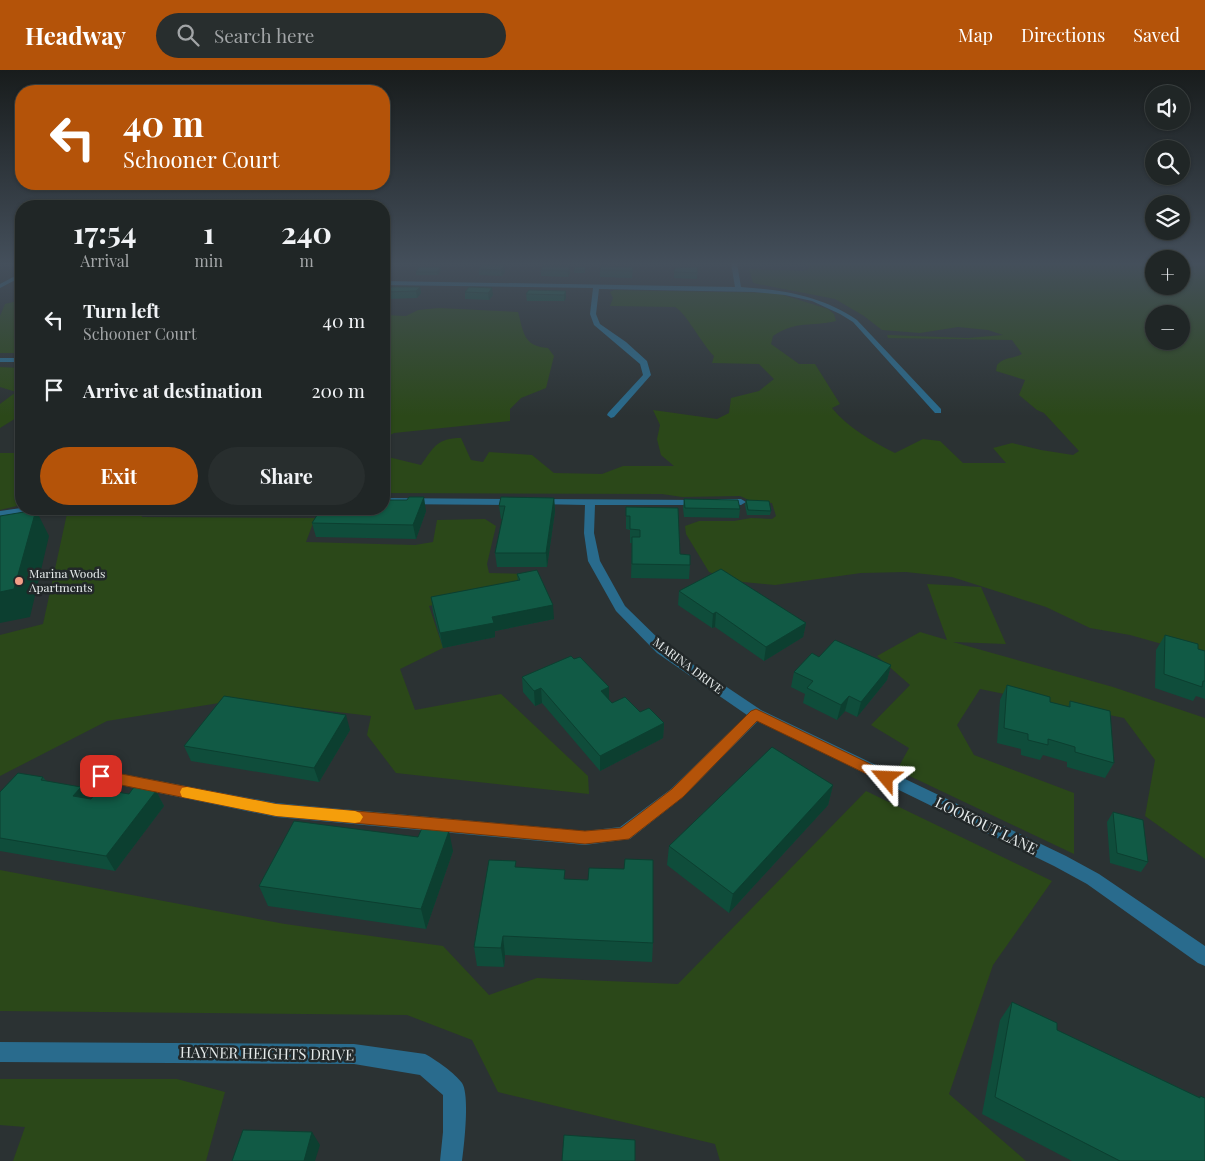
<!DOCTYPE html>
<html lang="en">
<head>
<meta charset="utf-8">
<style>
	:root { --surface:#202626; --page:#282e2e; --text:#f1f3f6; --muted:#a2a5a7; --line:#3d4343; --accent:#b45309 }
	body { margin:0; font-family:"Playfair Display",serif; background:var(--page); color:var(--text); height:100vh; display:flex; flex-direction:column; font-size:19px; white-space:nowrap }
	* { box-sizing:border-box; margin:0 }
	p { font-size:16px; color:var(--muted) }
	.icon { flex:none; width:28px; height:28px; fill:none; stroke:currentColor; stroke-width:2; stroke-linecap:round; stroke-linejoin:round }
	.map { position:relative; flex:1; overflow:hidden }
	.panel { position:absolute; left:15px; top:130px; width:375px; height:315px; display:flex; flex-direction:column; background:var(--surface); border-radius:20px; box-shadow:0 1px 4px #0004,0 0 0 1px var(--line) }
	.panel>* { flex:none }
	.top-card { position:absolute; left:15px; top:15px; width:375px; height:105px; border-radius:20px; box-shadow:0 1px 4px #0004,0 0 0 1px var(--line); background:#b45309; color:#fff; overflow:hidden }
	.controls { position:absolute; left:1145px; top:15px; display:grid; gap:10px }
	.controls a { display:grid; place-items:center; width:45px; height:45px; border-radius:50%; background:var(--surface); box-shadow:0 1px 4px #0004,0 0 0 1px var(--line); font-size:25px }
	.pin { position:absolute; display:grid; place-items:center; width:42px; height:42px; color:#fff; margin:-21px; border-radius:10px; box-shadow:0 2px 8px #0006 }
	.me { position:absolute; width:55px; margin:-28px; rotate:296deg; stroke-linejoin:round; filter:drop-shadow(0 0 4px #0008) }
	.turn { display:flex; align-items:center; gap:18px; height:105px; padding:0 25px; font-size:22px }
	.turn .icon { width:65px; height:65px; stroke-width:2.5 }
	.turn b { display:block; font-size:35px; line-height:42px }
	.eta { display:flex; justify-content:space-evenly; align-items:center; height:85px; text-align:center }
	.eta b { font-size:30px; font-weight:700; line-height:35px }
	.button { display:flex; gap:10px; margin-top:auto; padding:10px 25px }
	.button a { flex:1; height:58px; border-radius:30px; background:var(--accent); color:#fff; font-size:20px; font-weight:700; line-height:58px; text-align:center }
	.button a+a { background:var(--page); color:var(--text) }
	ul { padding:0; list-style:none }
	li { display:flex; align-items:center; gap:15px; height:70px; padding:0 25px }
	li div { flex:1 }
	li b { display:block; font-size:19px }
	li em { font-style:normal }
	header { display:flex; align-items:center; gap:30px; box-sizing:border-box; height:70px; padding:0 25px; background:var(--accent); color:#fff }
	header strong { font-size:24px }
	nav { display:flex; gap:28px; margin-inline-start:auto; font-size:18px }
	.search { width:350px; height:45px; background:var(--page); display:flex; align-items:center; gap:12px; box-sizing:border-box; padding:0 18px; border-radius:28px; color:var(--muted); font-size:19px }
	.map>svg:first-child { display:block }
</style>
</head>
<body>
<header>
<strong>Headway</strong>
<div class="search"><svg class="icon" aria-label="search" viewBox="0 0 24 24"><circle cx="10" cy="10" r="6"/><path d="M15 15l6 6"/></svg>Search here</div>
<nav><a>Map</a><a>Directions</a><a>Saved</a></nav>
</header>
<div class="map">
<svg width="1205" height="1091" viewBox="0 0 1205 1091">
	<rect width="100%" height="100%" fill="#2b3233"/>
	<path fill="#2b4819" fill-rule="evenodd" d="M800,193H1154V216H1181V193H1205V586L1130,565L1090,558L1046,537L952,507L906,502L861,503L775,515L733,511L709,502L686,464L685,456L699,451H734L751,448L772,449L776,446L772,433L751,431L740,426L682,427L662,424L384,423V386L421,395C434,377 437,368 461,368L471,390L483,392L489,382L532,385L554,403L602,404L623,396H674L661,385L657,369L660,355L653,340L717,349L729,343L731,328L759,321L774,309L759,294L712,293L714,286C701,273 687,244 675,237L610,236L613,228L610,222L614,220L777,223L828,239L834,244L836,251C810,257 797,250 773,266L771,274L799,294H815L840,334L832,338C847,357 873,372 895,383L923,369L940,371L963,393H1006L993,378L1012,373L1041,380L1073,385L1079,381L1044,343L1037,340L1019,325L1025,310L996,301L997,295C1004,287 1013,289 1022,284L1012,270L888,268L887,265L968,268L1003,265L988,260L958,257L920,263L882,260L864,246L835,229L753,213L749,199L803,201L809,199L810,196ZM1154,244H1181V271H1154Z
		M21,230V263L13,267L21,269V283H0V246L5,234Z
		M439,238L518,242C524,263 523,276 548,278L554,286L546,318L521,328L510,339V351L394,363L384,368V245L406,246L418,240Z
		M0,297L21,298V345L0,358V334L16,322L0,317Z
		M0,383H21V435L0,440Z
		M68,439H140L142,447L315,448L306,472L415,475L433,472L437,450L485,449L496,456L487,494L489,503L525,504L504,520L429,536L443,578L400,599L415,640L501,624L588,706L589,724L396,703L367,665L371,646L238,630L107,651L0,706V565L43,554Z
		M927,514L981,517L1006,574L953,572L1113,617L1205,648V789L1145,746L1155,690L1124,648L980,619L957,655L974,685L1074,723V784L897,700L909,678L871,655L910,615L877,586L920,562L947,570Z
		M866,721L1052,811L993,895L949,1024L1026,1091H720L715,1074L498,1022L472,970L407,945L0,941V800L285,854L443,876L489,925L537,908L678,914Z
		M0,1009H177L225,1022L206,1091H13L25,1057L0,1055Z"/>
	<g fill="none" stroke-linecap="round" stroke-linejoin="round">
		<path fill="#296b8d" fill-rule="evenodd" d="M731,193H737L741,217C783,220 822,226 857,250L941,339V343H935L853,252L840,244L812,231L785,225L754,222L599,219L596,244L600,254L626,272L647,291L651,305L614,347L611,348L607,345L608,343L643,305L640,294L594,255L590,244L593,218L384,215V211L735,217Z
			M21,203V207L0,218V214Z
			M0,288H21V292H0Z
			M384,428L516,429L521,432L516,435L384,434Z
			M539,429L703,430L704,432L703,434L699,435H595L594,463L600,491L625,536L667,577L761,640L1066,786L1099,804L1205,876V896L1198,893L1087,814L1054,796L758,651L683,727L630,769L585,775L276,747L96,710L93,706L96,702L101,700L276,733L585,761L620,757L671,719L747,645L657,583L616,541L588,491L584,463L585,435L535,434L534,432Z
			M721,429H741L746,432L741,435L717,434L716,432L717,430Z
			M21,438L38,439L33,442L0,447V441Z
			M0,972L354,974L425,984C435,989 456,1004 462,1013C470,1025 464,1076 462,1091H440L443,1062V1025L420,1005L354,994L0,992Z"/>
	</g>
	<path fill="#0f4d3b" d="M504,195L505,202L502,206L479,205V199Z
		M570,196V203L568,207L541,206V200Z
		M440,197L441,200L438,205H416V202Z
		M633,197L632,208L600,207V200Z
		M698,197L697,209L674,208V202Z
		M574,200H585V203H574Z
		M420,217L421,223L417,228L387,229L386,222Z
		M469,217L493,225L489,230L465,229V222Z
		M566,221V228L564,231H527L526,224Z
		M554,428L555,441L547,497H497L495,483L503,449H501L499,436Z
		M684,429L740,439L739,448L684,447L683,438Z
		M407,430L426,441L416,469L316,467L312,453Z
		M746,430L771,441L770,445H747L745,435Z
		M626,437L680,484L690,495L689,509L631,508L632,473H630V460L626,459Z
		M517,504L554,549L495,561V567L443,578L433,542L431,527L518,511Z
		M679,521L806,553L803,567L764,591L715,557L712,558L678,535Z
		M1165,565L1198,579L1205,581V629L1196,626L1193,631L1155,618L1156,580Z
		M819,587L891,595L887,610L857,647L845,641L837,650L803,633L805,624L791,617L794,602Z
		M522,607L609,630L612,633L640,642L664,653L663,668L600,701L542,633L535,636L523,622Z
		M1007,615L1050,632L1068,637L1070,631L1114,693L1105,708L1067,697V692L1043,685L1040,690L1021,685V679L997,673L1000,630Z
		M350,660L319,712L191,691L184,676Z
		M43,707L46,711L91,729L156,721L164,736L115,801L0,781V722Z
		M833,715L828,735L729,843L667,795L669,776Z
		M1113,742L1148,792L1141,802L1110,793L1107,752Z
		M453,781L426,859L268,836L259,816Z
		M517,797L565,809L653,873L652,892L505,885L504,897L477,896L474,877Z
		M1012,932L1057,960L1199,1027L1200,1026L1205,1091H1072L982,1044L1000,950Z"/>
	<path fill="#0c3f30" d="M504,195L505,202L502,206L501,200Z
		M570,196V203L568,207V201Z
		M440,197L441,200L438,205L437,202Z
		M420,217L421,223L417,228L416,221Z
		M492,218L493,225L489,230L488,223Z
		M566,221V228L564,231V225Z
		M424,427L426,441L416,469L413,455Z
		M554,428L555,441L547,497L546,483Z
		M36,440L49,466L30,547L0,553V522Z
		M553,535L554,549L495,561V567L443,578L440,563L492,547Z
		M716,542L715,557L712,558L713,544Z
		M806,553L803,567L764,591L766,577Z
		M891,595L887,610L857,647L861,632Z
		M609,617V632L601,621Z
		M541,618L542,633L535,636L534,621Z
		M849,626L845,641L837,650L841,635Z
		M346,645L350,660L319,712L314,698Z
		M664,653L663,668L600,701V686Z
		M833,715L828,735L729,843L733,824Z
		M81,717L90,732L73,726Z
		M156,721L164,736L115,801L106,786Z
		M449,761L453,781L426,859L421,839Z
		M503,866L505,885L504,897L501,878Z
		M312,1062L320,1075L315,1091H304Z"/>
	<path fill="#115a45" stroke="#0c3f30" d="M482,195H504L501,200L479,199Z
		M543,196H570L568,201L541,200Z
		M601,196L633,197L632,201L600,200Z
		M419,197H440L437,202H416Z
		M575,197H585V200H574Z
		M698,197L697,203L674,202L675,198Z
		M391,217H420L416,221L386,222Z
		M469,217L492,218L488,223L465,222Z
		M529,220L566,221L564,225L526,224Z
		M409,427H424L413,455L312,453L321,439H384V430H407Z
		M501,427L554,428L546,483H495L505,436H499Z
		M684,429L738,430L740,439L685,438Z
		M746,430L769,431L771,441L748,440Z
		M626,437L678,438L680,484L690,485V495L632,494V467H640V460L630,459V446H626Z
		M36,440L14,519L0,522V446Z
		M721,499L806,553L766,577L716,542L713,544L679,521Z
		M537,500L553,535L492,547L494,553L440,563L431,527L520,510L517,504Z
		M1165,565L1198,574V579L1205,581V611H1203L1202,617L1164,604Z
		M835,570L891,595L861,632L849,626L841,635L807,618L813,611L794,602L812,583L819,587Z
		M571,586L574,589L580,587L609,617L601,621L612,633L625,627L640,642L649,638L664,653L600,686L541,618L534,621L522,607Z
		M1007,615L1050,627V632L1070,637V631L1110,641L1114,693L1075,682V677L1048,669V675L1028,670V664L1004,658Z
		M224,626L346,645L314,698L184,676Z
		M772,677L833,715L733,824L669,776Z
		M18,703L43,707L41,710L81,717L73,726L91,729L99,719L129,724L134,717L156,721L106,786L0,768V722Z
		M1113,742L1143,750L1148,792L1117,783Z
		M294,751L418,767L422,758L449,761L421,839L259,816Z
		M625,789L653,790V873L503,866L501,878L474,877L489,790L516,791L515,797L565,800L564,809L588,810L589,798L624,799Z
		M1012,932L1057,953V960L1200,1028V1026L1205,1028V1091H1120L995,1027Z
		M243,1060L312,1062L304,1091H232Z
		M564,1065L635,1070V1091H562Z"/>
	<linearGradient id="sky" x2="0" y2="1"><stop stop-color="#181c1c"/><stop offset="0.56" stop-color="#444f5b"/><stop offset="1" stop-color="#444f5b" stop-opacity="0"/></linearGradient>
	<rect width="1205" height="346" fill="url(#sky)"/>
	<path fill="#b45309" stroke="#753606" d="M756,639L891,704L893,708L891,711L886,713L881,711L757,651L683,727L629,769L585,774L276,746L101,711L96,709L94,706L96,702L101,700L276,734L585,761L621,758L672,719L751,641Z"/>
	<path fill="#f59e0b" d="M187,717L276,734L355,741L360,743L363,747L360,752L355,753L276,746L182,727L180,722L182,718Z"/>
	<circle fill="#f49e87" stroke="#222829" stroke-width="2" cx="19" cy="511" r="5"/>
	<g text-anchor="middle" stroke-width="5" stroke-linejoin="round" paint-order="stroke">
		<g font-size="12" fill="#e6ebeb" stroke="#222829" text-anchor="start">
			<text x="29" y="508">Marina Woods<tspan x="29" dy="14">Apartments</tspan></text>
		</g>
		<g font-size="12" fill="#e6ebeb" stroke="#222829">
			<text transform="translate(688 596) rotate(37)" y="4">MARINA DRIVE</text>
		</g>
		<g font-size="15" fill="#e6ebeb" stroke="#222829">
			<text transform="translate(986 756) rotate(26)" y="5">LOOKOUT LANE</text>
			<text transform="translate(267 984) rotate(1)" y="5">HAYNER HEIGHTS DRIVE</text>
		</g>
	</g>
</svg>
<div class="controls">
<a><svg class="icon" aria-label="sound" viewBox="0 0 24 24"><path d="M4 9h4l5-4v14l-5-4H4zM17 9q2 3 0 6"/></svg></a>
<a><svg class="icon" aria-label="search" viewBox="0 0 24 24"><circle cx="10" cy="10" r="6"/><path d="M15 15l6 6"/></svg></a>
<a><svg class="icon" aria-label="layers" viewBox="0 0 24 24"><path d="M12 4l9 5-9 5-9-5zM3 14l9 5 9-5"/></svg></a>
<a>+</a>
<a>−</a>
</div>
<div class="pin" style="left:101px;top:706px;background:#d93025"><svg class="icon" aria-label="arrive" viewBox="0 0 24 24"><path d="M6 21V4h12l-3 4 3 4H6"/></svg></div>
<svg class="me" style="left:886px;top:708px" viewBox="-20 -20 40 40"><path d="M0-17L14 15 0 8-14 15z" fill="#b45309" stroke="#fff" stroke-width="4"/></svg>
<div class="top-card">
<div class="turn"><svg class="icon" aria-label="left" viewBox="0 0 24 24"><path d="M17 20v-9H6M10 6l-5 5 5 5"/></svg><div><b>40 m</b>Schooner Court</div></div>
</div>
<section class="panel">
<div class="eta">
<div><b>17:54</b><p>Arrival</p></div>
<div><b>1</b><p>min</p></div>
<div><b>240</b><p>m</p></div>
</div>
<ul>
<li><svg class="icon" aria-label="left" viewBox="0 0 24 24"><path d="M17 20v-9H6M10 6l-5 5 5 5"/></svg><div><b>Turn left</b><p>Schooner Court</p></div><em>40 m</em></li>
<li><svg class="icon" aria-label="arrive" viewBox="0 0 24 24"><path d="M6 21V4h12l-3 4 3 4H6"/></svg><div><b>Arrive at destination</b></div><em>200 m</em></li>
</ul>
<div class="button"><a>Exit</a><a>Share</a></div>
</section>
</div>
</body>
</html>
